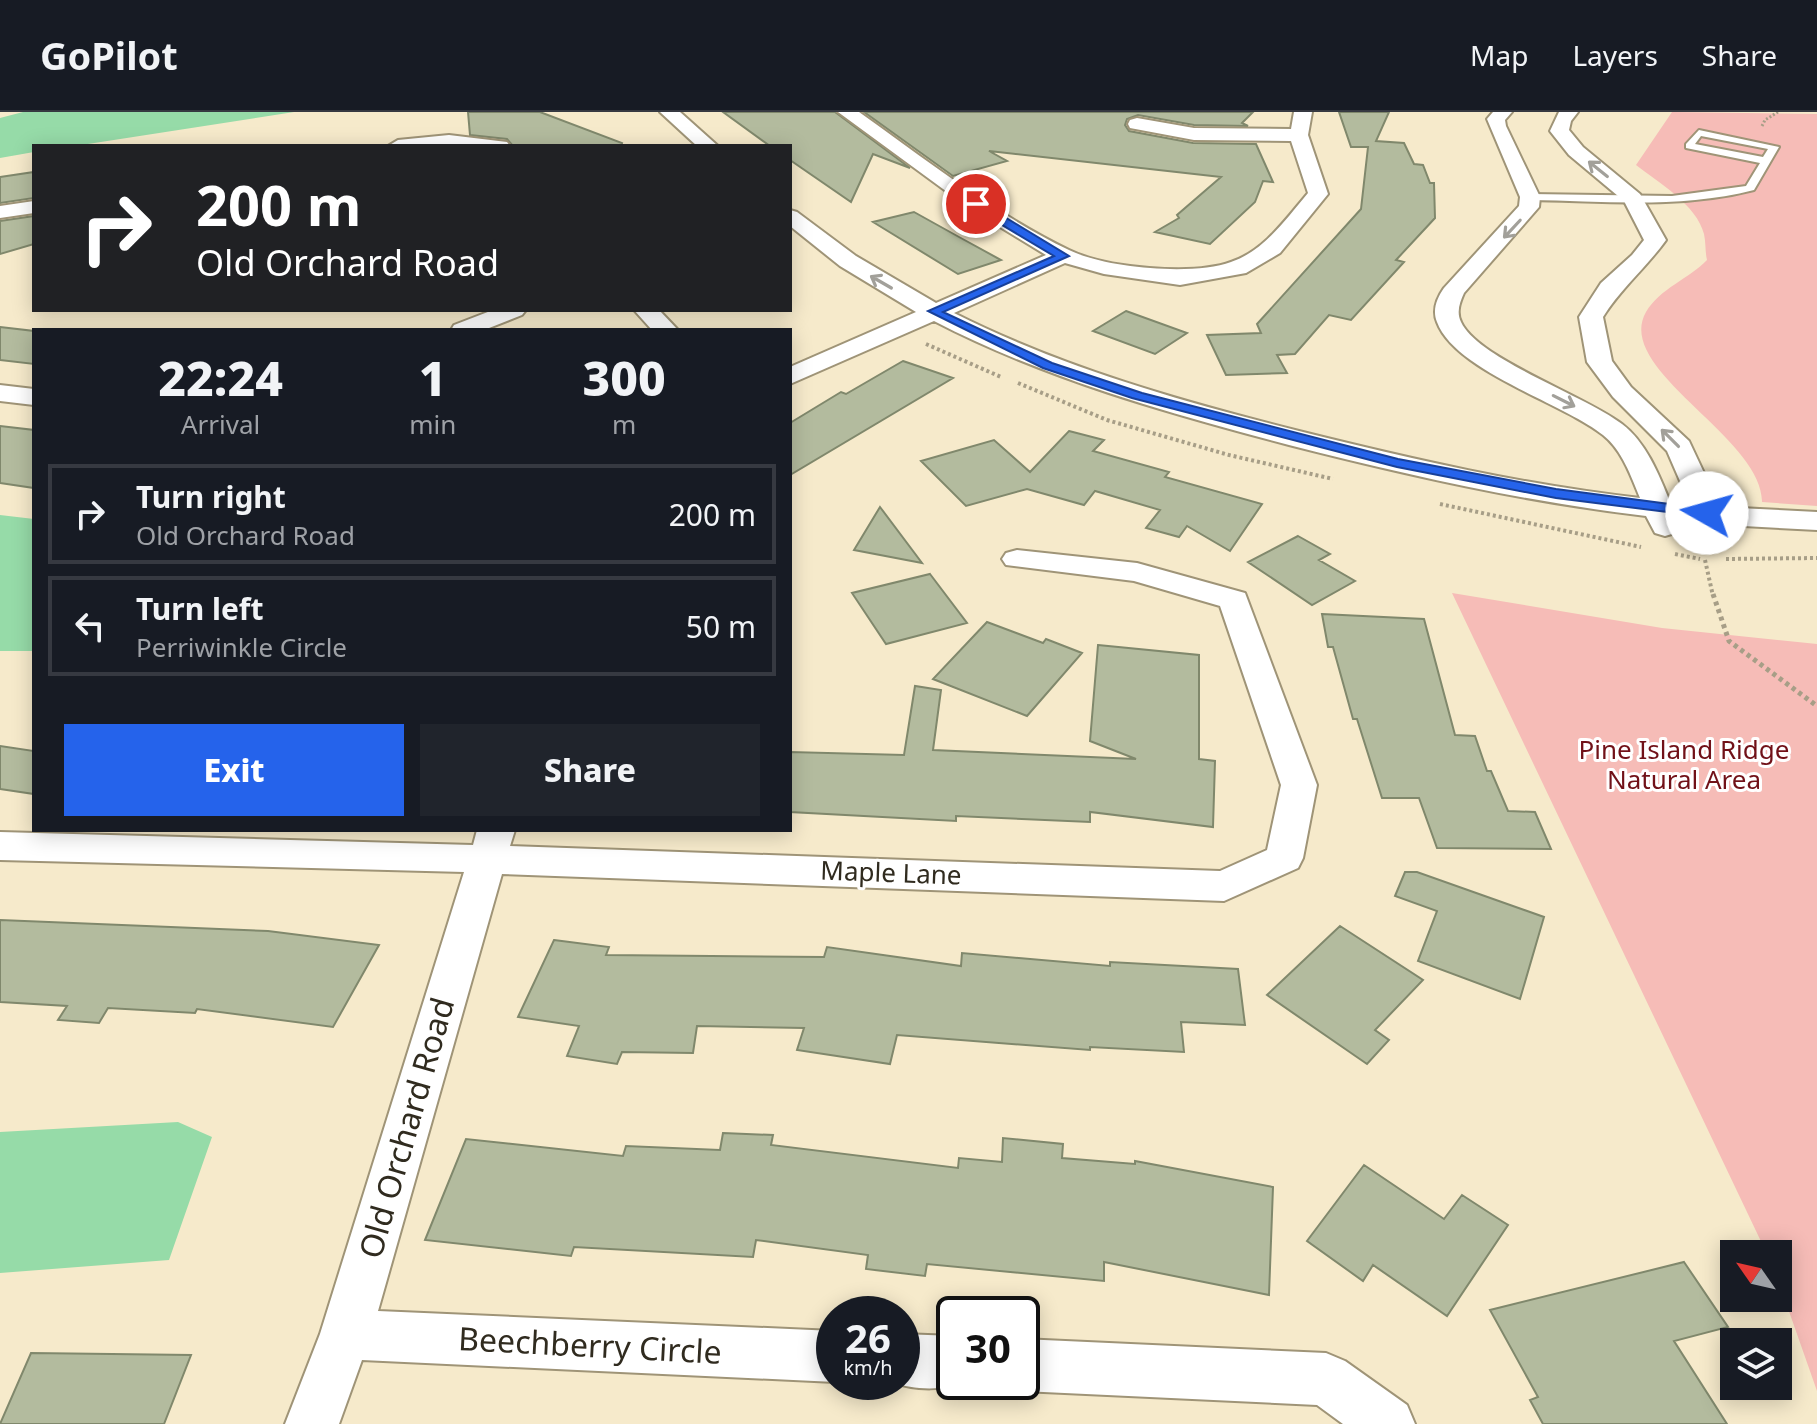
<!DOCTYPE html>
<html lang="en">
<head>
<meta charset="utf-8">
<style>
	:root { --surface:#171b24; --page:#20242c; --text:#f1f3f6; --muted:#9ea1a6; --line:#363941; --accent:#2563eb }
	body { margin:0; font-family:"Noto Sans",sans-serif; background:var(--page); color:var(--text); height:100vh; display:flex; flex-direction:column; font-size:30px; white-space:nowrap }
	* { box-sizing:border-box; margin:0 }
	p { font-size:26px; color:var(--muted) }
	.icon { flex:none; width:44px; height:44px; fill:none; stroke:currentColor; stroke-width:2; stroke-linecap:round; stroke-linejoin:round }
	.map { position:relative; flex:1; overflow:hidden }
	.side { position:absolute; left:32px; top:216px; width:760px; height:504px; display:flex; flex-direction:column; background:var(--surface); border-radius:0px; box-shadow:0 4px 20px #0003 }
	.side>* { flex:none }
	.top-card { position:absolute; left:32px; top:32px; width:760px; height:168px; border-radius:0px; box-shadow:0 4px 20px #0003; background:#202124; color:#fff; overflow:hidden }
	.needle { width:52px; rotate:304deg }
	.tools { position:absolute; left:1720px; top:1128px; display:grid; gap:16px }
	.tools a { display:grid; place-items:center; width:72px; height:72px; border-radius:0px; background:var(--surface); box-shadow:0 4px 20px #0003; font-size:40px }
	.speed { position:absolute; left:816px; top:1184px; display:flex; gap:16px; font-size:40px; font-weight:700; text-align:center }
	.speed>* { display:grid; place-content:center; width:104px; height:104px; border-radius:50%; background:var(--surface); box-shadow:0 4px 20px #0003; line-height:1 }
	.speed small { font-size:20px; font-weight:400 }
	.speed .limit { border:4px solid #111; border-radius:12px; background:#fff; color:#111 }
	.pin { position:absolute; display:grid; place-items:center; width:68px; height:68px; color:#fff; margin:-34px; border:4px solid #fff; border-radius:50%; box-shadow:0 2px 8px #0007 }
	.me { position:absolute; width:88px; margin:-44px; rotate:277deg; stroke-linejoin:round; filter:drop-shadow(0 0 6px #0008) }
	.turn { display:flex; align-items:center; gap:28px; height:168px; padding:0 32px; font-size:36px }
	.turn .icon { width:104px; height:104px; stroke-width:2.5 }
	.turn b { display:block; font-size:56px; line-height:68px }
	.eta { display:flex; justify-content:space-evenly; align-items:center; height:136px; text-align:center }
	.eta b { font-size:48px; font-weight:800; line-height:56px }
	.action { display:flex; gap:16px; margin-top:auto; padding:16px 32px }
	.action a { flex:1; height:92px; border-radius:0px; background:var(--accent); color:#fff; font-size:32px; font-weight:800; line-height:92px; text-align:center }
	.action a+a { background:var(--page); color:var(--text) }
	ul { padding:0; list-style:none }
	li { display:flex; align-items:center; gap:24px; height:100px; margin:0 16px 12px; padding:0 16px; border:4px solid var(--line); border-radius:0px }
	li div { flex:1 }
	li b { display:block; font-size:30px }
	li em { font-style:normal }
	header { display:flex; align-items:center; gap:48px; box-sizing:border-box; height:112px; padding:0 40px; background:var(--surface); border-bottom:2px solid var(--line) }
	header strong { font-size:38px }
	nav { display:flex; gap:44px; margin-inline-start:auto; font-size:28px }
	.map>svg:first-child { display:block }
</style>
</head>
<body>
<header>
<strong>GoPilot</strong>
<nav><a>Map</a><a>Layers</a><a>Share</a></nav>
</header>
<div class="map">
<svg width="1817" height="1312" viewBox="0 0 1817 1312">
	<rect width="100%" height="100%" fill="#f6eacb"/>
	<path fill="#f6bcb7" d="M1672,0L1817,2V394L1762,390C1763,325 1613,258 1646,200C1659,177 1690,166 1707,148C1705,140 1706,131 1704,122C1697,93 1658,70 1636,53Z
		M1452,481L1662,516L1817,532V1279L1778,1168V1142H1767Z"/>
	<path fill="#96dba8" d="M23,0H294L75,34H34V40L0,46V6Z
		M0,403L34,407V539H0Z
		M178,1010L212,1025L169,1148L0,1161V1020Z"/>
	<path fill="#b3bb9e" stroke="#80886c" stroke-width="2" d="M468,0H540L622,31L621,34H513L507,27L470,23Z
		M723,0H835L910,56L873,42L851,90L790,48V34H770Z
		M864,0H1253L1242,11L1248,14L1194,13L1138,3L1127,7L1125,13L1129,19L1193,31L1256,32L1273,70L1263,69L1255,90L1210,132L1155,120L1179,106L1177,103L1221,65L989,39L1007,49L953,64Z
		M1339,0H1389L1376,29L1404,31L1414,52L1423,53L1430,71H1434L1435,106L1396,148L1404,150L1351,208L1329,203L1295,242L1277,243L1287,261L1226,263L1207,223L1261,221L1257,212L1361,97L1368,35H1351Z
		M34,60V86L0,91V65Z
		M914,100L959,125L1001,148L958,162L873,110Z
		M34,104V132L0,142V109Z
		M1126,199L1187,221L1155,242L1093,219Z
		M0,215L34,219V252L0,248Z
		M903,249L953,266L790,363V311L841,280L846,282Z
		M0,314L34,318V376L0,371Z
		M1069,319L1104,328L1093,339L1169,360L1165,365L1262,392L1230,439L1187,414L1179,425L1146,416L1160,398L1095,379L1084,393L1027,377L966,394L921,349L994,328L1030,360Z
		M880,395L922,451L854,438Z
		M1298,424L1330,442L1319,448L1355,469L1312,493L1248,450Z
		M930,462L967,511L886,532L852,481Z
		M1322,502L1424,507L1455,623L1475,624L1487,659H1491L1508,699L1535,700L1551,737L1437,736L1419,686H1382L1357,607H1353L1333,535H1328Z
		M987,510L1043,531L1046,527L1082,541L1027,604L933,567Z
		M1098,533L1199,543V647L1215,649L1213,715L1090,700V710L956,704V709L790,700V640L904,643L915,574L941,578L933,638L1136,647L1090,629Z
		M0,634L34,639V682L0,677Z
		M1405,760H1417L1544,805L1520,887L1418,849L1437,799L1395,784Z
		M0,808L268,819L379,833L333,915L197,897L195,901L108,896L99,911L58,908L67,894L0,890Z
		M1340,814L1423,868L1375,918L1389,928L1367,952L1267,883Z
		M554,828L609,835L606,843L824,845L827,835L961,854L962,841L1110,854V850L1238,857L1245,913L1181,910L1184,940L1090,935V938L897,923L890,952L797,938L804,916L697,914L693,941L622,940L617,952L567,944L579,914L518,905Z
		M723,1021L773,1023L771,1033L958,1056L959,1046L1002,1050L1003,1026L1063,1032L1062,1046L1135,1052V1049L1273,1075L1269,1183L1104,1150V1169L927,1152L925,1164L866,1157L868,1143L756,1128L753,1145L574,1135L571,1144L425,1128L466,1027L623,1044L626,1034L720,1038Z
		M1364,1053L1444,1107L1462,1083L1508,1113L1447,1204L1373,1153L1363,1169L1307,1129Z
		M1684,1150L1728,1215L1674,1229L1727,1312H1543L1530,1288L1538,1285L1490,1198Z
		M31,1241L191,1243L164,1312H0Z"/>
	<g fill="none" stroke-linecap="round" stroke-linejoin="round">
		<g stroke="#9f9477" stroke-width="4">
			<path id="service" d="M1699,18L1779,35L1754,78C1680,97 1605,89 1530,88L1525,85L1530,82L1672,84L1746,74L1760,51L1686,36V32ZM1701,24L1768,37L1763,45L1695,32Z"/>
		</g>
		<g stroke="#9f9477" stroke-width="4">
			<path id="minor" d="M660,0H680L718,34H697Z
				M838,0H859C927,48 994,102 1069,138C1105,156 1193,164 1231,150C1264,139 1286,107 1308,81L1291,29L1194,28L1130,16L1128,12L1130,8L1137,6L1194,16L1291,17L1294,0H1312L1308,23L1328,82L1280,141L1246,161L1180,173L1104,162L1065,151L954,201C1063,256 1181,289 1299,319C1411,347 1525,373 1640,386C1631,364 1622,338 1603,323C1563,291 1455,259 1437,210C1432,198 1437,186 1444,176L1519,94L1520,85L1487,7L1493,0H1512L1505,8L1506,14L1540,85L1539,95L1464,181C1460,190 1456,200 1461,210C1478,247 1586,284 1622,312C1646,330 1659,363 1670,390L1690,392L1667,339L1613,285L1587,250L1579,205L1601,171L1632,143L1644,128L1624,89L1569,43L1550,19L1559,0H1578L1571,9L1569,18L1583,35L1640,82L1666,128C1646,156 1621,176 1603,205L1612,249L1631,275L1689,329L1720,395L1817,400V418L1725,413L1728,420L1723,426L1713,429L1703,426L1695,410L1677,408L1680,415L1675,421L1665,424L1655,421L1646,404C1526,390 1407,363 1289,333C1168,301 1046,267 934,209L790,272V255L916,200L840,154L790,114V98L797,100L856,144L936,191L1046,143L969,96Z
				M449,23L507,30L510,34H388L398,28Z
				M34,89V101L0,106V94Z
				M493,198H526L522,203L484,218H451L454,213Z
				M634,198H659L678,218H652Z
				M0,273L34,277V293L0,289Z
				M1017,438L1137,451L1245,481L1317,673L1303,746L1298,756L1224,789L502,762L378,1199L834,1219L835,1270L362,1248L339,1312H285L320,1222L464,760L0,748V720L473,733L477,718H515L510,734L1220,759L1267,738L1281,673L1220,494L1134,469L1006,453L1002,447L1006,441Z
				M902,1222L954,1224V1270H968C947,1278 914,1279 893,1270H902Z
				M1022,1227L1326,1241L1345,1249L1407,1293L1415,1312H1343L1317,1293L1022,1279L1003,1270H1022Z"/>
		</g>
		<path stroke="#a79e87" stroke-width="3" stroke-dasharray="2 2" stroke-linecap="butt" d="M1762,14L1765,8L1778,0"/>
		<path stroke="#a79e87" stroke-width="4" stroke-dasharray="3 3" stroke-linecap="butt" d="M926,232L1001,265
			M1018,271L1107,308L1229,343L1333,367
			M1440,392L1641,435
			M1675,442L1700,447
			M1726,447L1817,446
			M1705,448L1713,484"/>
		<path stroke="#a79e87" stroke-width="5" stroke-dasharray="4 4" stroke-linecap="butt" d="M1713,482L1729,529L1817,594"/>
		<use href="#service" fill="#fff" fill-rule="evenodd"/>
		<use href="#minor" fill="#fff" fill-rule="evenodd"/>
	</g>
	<defs><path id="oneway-shaft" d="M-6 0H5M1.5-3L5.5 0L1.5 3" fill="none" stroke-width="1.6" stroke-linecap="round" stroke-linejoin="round" transform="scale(2)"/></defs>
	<g stroke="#a2a09a">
		<use href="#oneway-shaft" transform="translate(1598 57) rotate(-141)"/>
		<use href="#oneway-shaft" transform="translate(1512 117) rotate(133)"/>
		<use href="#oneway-shaft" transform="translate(881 170) rotate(-150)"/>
		<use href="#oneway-shaft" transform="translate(1564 289) rotate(27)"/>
		<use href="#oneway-shaft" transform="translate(1670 326) rotate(-135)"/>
	</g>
	<path fill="#2563eb" stroke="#184099" stroke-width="2" d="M972,90H980L1069,144L943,200L1052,251L1142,281L1398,347L1556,377L1707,397L1715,401L1707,405L1556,386L1397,355L1132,286L1043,256L928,199L1054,144L972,95Z"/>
	<g text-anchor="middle" stroke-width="6" stroke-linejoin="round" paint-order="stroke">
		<g font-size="26" fill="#711118" stroke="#fff">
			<text x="1684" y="647">Pine Island Ridge<tspan x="1684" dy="30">Natural Area</tspan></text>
		</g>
		<g font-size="26" fill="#302b1f" stroke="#fff">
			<text transform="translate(891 761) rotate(2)" y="9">Maple Lane</text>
		</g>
		<g font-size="32" fill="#302b1f" stroke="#fff">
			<text transform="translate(407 1016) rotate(-74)" y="11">Old Orchard Road</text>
			<text transform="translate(590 1234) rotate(3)" y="11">Beechberry Circle</text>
		</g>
	</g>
</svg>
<div class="tools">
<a><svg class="needle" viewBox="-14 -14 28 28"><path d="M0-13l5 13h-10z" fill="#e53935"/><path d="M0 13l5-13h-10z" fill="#9ea1a6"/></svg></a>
<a><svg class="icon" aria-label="layers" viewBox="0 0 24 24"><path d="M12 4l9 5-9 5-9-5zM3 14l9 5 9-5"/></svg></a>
</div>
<div class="speed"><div>26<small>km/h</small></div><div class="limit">30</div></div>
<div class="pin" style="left:976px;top:92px;background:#d93025"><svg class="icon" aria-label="arrive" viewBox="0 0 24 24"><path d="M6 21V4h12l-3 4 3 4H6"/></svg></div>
<svg class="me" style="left:1707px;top:401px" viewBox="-20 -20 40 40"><circle r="19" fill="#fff"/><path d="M0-13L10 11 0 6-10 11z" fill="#2563eb"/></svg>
<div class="top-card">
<div class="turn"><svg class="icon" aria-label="right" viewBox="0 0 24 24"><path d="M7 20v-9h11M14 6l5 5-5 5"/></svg><div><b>200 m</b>Old Orchard Road</div></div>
</div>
<section class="side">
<div class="eta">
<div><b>22:24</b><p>Arrival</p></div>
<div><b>1</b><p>min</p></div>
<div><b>300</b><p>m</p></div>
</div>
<ul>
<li><svg class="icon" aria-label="right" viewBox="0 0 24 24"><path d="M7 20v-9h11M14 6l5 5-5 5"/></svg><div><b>Turn right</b><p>Old Orchard Road</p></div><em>200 m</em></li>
<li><svg class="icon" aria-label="left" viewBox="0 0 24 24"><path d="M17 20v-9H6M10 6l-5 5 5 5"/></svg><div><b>Turn left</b><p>Perriwinkle Circle</p></div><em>50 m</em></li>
</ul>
<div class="action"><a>Exit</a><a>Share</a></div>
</section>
</div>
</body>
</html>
